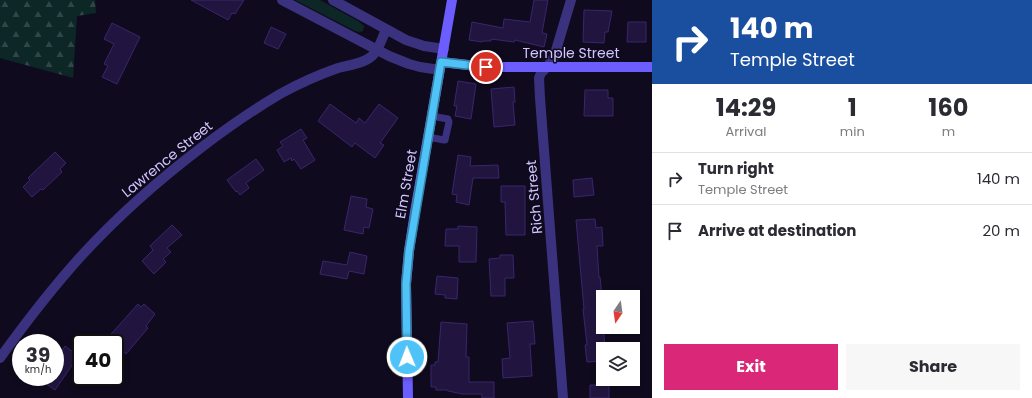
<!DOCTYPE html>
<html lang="en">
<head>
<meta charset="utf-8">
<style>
	:root { --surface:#fff; --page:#f7f7f7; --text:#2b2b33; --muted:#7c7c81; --line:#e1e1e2; --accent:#db2777 }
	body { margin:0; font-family:Poppins,sans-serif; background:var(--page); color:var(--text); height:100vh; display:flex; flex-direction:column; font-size:15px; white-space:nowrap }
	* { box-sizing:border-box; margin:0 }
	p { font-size:13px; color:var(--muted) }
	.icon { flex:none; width:22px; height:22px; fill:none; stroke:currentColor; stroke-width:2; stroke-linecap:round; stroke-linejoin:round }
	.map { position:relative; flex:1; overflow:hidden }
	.sheet { display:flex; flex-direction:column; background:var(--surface); width:380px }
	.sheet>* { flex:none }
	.hud { background:#1a4fa0; color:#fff; overflow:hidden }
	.needle { width:26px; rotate:193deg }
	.tools { position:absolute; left:596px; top:290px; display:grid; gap:8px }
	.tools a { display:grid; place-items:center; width:44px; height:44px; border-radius:0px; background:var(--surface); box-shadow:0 2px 6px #0003; font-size:20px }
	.speed { position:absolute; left:12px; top:334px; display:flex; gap:8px; font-size:20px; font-weight:700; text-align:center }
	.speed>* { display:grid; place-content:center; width:52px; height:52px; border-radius:50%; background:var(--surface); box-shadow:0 2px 6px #0003; line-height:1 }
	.speed small { font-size:10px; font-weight:400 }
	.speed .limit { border:2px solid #111; border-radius:6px; background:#fff; color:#111 }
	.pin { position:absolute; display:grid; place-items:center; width:34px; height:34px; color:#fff; margin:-17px; border:2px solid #fff; border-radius:50%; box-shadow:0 1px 4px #0007 }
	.me { position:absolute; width:44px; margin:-22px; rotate:359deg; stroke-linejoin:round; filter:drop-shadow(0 0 3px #0008) }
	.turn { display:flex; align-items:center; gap:14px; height:84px; padding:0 12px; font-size:18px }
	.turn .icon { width:52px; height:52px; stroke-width:2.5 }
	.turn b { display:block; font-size:28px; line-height:34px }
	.eta { display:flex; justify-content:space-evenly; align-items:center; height:68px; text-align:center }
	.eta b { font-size:24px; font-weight:700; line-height:28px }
	.action { display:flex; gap:8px; margin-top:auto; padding:8px 12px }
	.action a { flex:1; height:46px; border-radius:0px; background:var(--accent); color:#fff; font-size:16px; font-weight:700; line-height:46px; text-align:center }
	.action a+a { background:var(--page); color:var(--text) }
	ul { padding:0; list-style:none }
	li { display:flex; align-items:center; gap:12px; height:52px; padding:0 12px; border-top:1px solid var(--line) }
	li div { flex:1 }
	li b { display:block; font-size:15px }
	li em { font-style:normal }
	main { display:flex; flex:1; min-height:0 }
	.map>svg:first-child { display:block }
</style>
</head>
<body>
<main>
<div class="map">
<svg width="652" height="398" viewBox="0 0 652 398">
	<defs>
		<pattern id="forest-firs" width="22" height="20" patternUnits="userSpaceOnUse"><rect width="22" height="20" fill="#0d2727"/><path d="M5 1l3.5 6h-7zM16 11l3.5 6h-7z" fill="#2f4547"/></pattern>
	</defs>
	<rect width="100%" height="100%" fill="#0f0a1d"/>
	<path fill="#0d2727" d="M295,0H320L358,21L364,26L363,31L360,32L355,31Z"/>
	<path fill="url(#forest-firs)" d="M0,0H95L96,13L77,16L73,78L0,58Z"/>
	<path fill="#21153f" stroke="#39266d" d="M191,0H244L235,14L232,13L228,20Z
		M534,0H548L542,33L547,34L544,47L515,40L514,42L491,39V41H483L482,42L469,40L472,22L503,28L504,19L530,22Z
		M584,10L612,11L608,32H605L604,43L583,42Z
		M628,22H646V42H627Z
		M112,23L140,37L117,84L102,77L108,66L104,64L114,44L104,39Z
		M271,27L286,34L278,49L264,43Z
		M458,81L476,84L471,119L455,116L457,106H454Z
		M514,87L515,102H513L515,125L494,127L491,89Z
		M585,90H608V98H613V116H584Z
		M330,104L356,123L359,118L365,123L379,104L398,118L380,143L384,145L375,158L355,143L352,147L318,121Z
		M301,129L307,138L303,140L315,160L301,169L294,159L292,161L291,158L284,162L277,150L283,146L280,142Z
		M55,152L66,163L60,169L62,172L43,190L41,189L32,197L23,187L30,180L28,178Z
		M458,155L471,157L470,166L498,165L499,178H473L469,205L456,202L457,195L452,194Z
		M256,159L264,170L246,183L249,188L240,195L237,191L236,192L227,180Z
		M592,178L594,195L574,197L573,180Z
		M501,186H525V235H506L505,202H501Z
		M351,196L367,199L366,207L373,209L369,228L364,227L363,234L344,230Z
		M595,219L596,228L602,227L603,246H597L599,277H600L602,297H601L605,349H603V361L587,362L585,345H587L583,309H584L576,220Z
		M172,225L182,235L167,248L171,252L163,259L166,262L154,274L142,261L153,250L150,246Z
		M458,226L477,227L476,262H459V246H445L446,229H458Z
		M350,252L367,256L364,274L349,271L347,279L320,274L323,261L347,265Z
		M500,255H513L514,278H505V296H491L489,259L500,258Z
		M437,276L458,278L457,299L445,298V295L435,294Z
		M138,304L141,307L144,304L155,314L146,326L148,328L126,354L115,344V343H103Z
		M533,321L535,344H530L532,376L503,378L502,359L510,358L507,323Z
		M441,322L467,324L466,357H469V382H494V398H482V394H462L448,391L447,390H436V387H431V365H435V362H438Z
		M65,346L76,354L72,358L75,361L55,390L36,377H55V348L61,352Z
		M590,385H609V398H590Z"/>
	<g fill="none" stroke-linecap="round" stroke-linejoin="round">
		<path stroke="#3a327f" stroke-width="7" d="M428,137L444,140H445L449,122L448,119L431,116"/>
		<path stroke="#3a327f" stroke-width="10" d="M282,0L389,56L409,64L420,67L440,70
			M333,0L406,40L424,46L444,49
			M0,358C26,322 53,287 83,254C119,215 160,179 202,147C227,128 253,110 280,94C298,84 318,75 338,68C349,65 363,64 372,56C379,50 382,38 386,30
			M563,398L540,98L539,78L541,73L547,67L554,57L571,0"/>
		<path stroke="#6c5dff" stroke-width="10" d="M441,62L486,67H652
			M408,398L406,284L409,251L415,212L452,0"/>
	</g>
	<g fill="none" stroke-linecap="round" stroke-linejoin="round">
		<g stroke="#337fa1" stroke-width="10">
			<path id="route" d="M407,357L406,284L409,251L441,62L486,67"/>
		</g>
		<use href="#route" stroke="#4fc3f7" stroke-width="7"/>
	</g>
	<g text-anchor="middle" stroke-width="3" stroke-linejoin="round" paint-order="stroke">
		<g font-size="14" fill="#d1c6ff" stroke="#0f0a1d">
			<text x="571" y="58">Temple Street</text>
			<text transform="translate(167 159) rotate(-39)" y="5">Lawrence Street</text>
			<text transform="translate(406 184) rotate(-80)" y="5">Elm Street</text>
			<text transform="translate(534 197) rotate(-95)" y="5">Rich Street</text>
		</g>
	</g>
</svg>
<div class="tools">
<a><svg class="needle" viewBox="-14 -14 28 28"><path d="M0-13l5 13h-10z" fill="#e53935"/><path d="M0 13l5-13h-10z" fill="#7c7c81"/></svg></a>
<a><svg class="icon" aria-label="layers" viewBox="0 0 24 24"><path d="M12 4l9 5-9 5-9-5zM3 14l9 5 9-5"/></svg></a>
</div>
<div class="speed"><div>39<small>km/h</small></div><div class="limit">40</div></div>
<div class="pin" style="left:486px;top:67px;background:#d93025"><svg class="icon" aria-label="arrive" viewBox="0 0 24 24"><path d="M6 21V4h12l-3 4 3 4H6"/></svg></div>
<svg class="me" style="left:407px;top:357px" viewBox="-20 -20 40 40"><circle r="17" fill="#4fc3f7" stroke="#fff" stroke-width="3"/><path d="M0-11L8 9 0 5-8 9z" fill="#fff"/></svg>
</div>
<section class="sheet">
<div class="hud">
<div class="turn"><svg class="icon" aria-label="right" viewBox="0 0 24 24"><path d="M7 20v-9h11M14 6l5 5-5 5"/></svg><div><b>140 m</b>Temple Street</div></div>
</div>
<div class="eta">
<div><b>14:29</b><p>Arrival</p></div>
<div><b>1</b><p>min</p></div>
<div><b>160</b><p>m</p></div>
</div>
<ul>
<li><svg class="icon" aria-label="right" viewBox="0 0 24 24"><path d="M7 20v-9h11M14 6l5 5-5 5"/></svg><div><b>Turn right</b><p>Temple Street</p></div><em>140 m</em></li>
<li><svg class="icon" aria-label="arrive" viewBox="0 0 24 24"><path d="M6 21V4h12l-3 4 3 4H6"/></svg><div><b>Arrive at destination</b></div><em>20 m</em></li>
</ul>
<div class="action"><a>Exit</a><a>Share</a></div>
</section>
</main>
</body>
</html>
